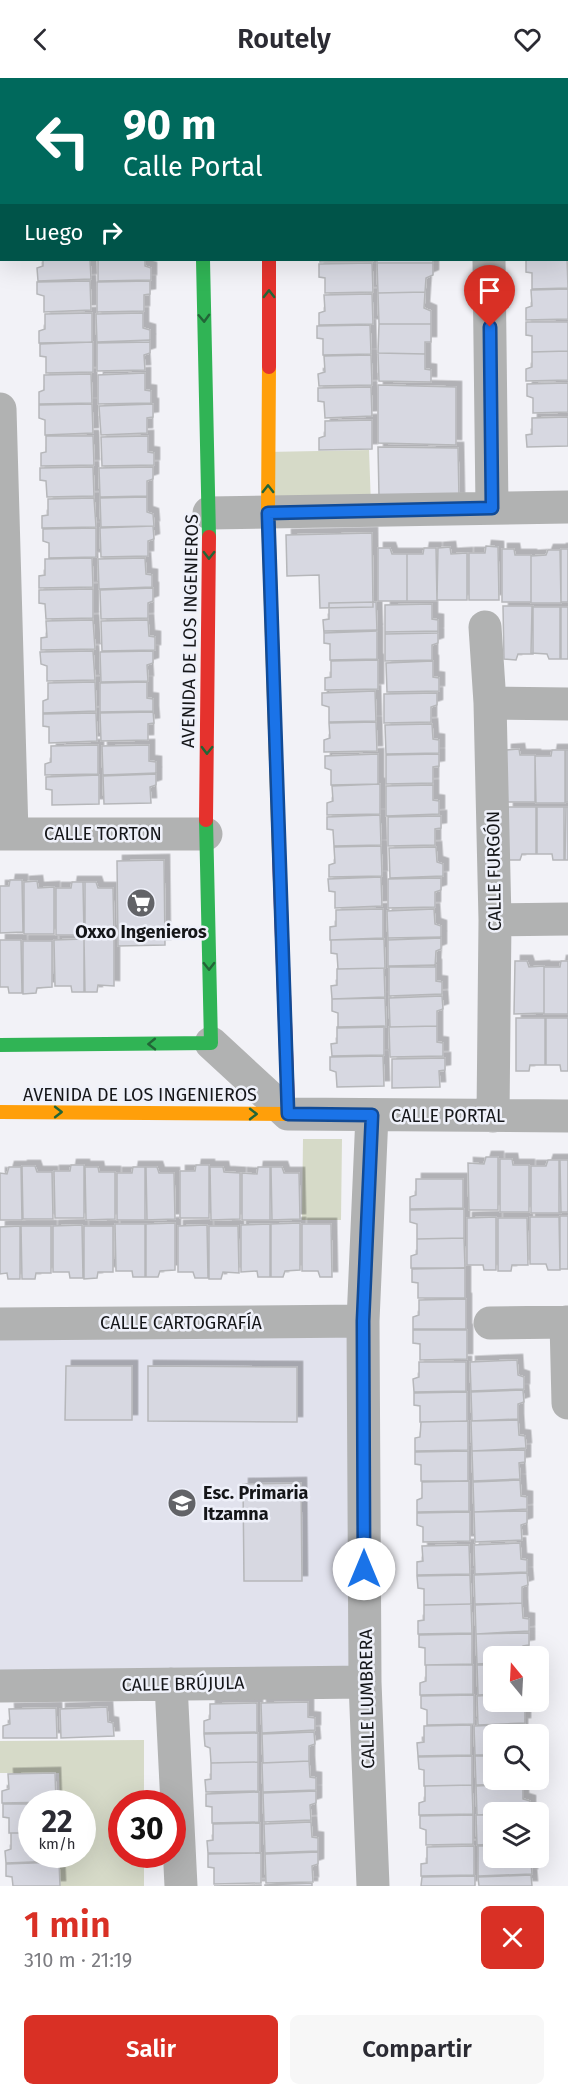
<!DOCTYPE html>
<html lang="es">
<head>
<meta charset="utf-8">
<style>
	:root { --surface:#fff; --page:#f7f7f7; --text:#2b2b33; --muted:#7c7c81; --accent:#d93025 }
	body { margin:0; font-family:"Fira Sans",sans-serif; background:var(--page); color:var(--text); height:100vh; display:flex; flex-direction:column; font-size:22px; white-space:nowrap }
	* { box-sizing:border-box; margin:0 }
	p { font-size:20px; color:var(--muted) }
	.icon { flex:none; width:33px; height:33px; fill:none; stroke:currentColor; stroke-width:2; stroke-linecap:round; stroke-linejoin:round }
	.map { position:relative; height:1808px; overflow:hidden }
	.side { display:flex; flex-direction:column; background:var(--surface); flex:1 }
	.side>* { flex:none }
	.hud { position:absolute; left:0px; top:0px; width:568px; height:183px; box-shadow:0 6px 24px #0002; background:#00695c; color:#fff; overflow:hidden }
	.needle { width:39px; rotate:342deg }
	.tools { position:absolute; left:483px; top:1568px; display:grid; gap:12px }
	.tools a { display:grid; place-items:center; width:66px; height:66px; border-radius:9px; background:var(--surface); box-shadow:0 6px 24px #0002; font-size:30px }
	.speed { position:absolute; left:18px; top:1712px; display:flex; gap:12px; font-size:30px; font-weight:700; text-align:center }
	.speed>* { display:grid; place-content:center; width:78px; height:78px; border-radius:50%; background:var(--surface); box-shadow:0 6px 24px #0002; line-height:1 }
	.speed small { font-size:15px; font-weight:400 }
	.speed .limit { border:9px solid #d22; background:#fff; color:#111 }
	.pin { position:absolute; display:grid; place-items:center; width:51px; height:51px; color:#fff; margin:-62px -26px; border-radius:50% 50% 50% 0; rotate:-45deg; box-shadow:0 0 6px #0007 }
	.pin .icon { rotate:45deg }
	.me { position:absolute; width:66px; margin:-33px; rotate:0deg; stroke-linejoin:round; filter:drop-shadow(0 0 4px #0008) }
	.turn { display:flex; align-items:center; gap:21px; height:126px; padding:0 24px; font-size:27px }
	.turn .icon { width:78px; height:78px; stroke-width:2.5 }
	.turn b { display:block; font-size:42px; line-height:51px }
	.then { display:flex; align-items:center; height:57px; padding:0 24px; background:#0003; gap:12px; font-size:22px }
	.round { display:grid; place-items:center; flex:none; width:63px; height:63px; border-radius:9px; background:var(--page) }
	.headline { display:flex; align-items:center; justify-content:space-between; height:102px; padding:0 24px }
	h1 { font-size:36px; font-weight:600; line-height:45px; color:var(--accent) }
	.button { display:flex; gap:12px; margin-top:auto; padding:12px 24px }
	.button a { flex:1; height:69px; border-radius:9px; background:var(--accent); color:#fff; font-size:24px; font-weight:600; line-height:69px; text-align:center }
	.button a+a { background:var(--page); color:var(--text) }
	header { display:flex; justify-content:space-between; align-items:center; height:78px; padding:0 24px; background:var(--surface); font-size:27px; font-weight:600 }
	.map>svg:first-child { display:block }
</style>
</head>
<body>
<header><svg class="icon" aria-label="back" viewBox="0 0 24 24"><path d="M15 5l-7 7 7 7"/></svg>Routely<svg class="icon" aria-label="heart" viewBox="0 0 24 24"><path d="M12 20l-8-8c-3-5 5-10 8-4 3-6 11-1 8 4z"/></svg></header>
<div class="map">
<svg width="568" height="1808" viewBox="0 0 568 1808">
	<defs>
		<filter id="shadow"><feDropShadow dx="5.5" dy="-5.5" stdDeviation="0" flood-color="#0004"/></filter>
	</defs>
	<rect width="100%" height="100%" fill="#f2f2f7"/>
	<path fill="#e1e2ed" d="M363,1243L365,1604L0,1608V1246Z"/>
	<path fill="#d6dac8" d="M369,372L371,428L268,435L267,374Z
		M303,1061H342L341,1142H302Z
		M144,1662V1725H122V1776H144V1808H60V1776H82V1725H60L59,1695H0V1663Z"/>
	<path fill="#d7d8e1" stroke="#b6b7ba" stroke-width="1.5" filter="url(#shadow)" d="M39,0H89V2H36Z
		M94,0H146L147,2H94Z
		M325,0H378V2H325Z
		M383,0H432V2H383Z
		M524,0H568V21L567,2H524Z
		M567,180L568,210L532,211V195L526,194V182Z
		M43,182H90L91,201L38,203L37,190L43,188Z
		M98,182H145V188L151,190V202L98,203Z
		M320,182H373V183L320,184Z
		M377,182H433V185H377Z
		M372,185L373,214L325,215V200L319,199V186Z
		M377,185H433V197L426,200L425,214L378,215Z
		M90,203L91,232L44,234V218L37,216V204Z
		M150,203V216L144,217V233L97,234V204Z
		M568,211V241L526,242V230L532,228L531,212Z
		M425,214L424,230L431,233V246H379L378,215Z
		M372,216L373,246L319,247V235L325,233L324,217Z
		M92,235V264L39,265V253L45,251V236Z
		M143,235V250L150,252V264L97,265L96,236Z
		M526,244H568V273L532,274V258L526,257Z
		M379,246H431V264H425V276L378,275Z
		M370,247L371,276L323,277V261L317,260V248Z
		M150,262V275L144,277L145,292L97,293V264Z
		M93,264V294L46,295V279L40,278V266Z
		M568,273V302L526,303V291L532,289V274Z
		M378,275L425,276V291L431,292V304L379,303Z
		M371,277L372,307L319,308L318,296L325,294L324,278Z
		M145,295V312L151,313V325L98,326V297Z
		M91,296L92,325L39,326V314L44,312V297Z
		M568,305V334L533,335V320L527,318V306Z
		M378,307L456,309V367L378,365Z
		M371,309L372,338L325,340L324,324L318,323V310Z
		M92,326L93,355L45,357V342L39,340V327Z
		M153,326V339L147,340V355L101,357L99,328Z
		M568,339V368L527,369L526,357L532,356V340Z
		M372,342V371L319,372V360L325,358V343Z
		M46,358H93L94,387L41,388V375L46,374Z
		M148,358V374L154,375V387L102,388L101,359Z
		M378,369L458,370L459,420L379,418Z
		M93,389L94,418L47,419L46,403L40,402V390Z
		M153,389V401L147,403V418L100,419L99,390Z
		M147,419V434L153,436L154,448L101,449L100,420Z
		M94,420L96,449L42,450V438L48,437V421Z
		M153,448L154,461L148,463V478L101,479L100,450Z
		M96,450V479L49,480V465L43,463V451Z
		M372,455L373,529L320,530L319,497L287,498L286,457Z
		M486,468L498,469L499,522H469V475H485Z
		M450,469L451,476L467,475V522H437L438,470Z
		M378,470H390L392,476H407V523H378Z
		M424,470H436L437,523H407V476H423Z
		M502,471H514L515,477H531V524H502Z
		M561,471H568V524H561Z
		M548,472H560L561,525H531V478L546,477Z
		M92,480L93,509L39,510V498L45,497V481Z
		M145,480L146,496L152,497V509L99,511L98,481Z
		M153,510V523L148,525V540L101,541L100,512Z
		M93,511V540L46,541L45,526L39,525V512Z
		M376,524L377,553L324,555L323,542L329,541V525Z
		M432,526V541L438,542V555L385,556V527Z
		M503,528H533V576H518L516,582L504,581Z
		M532,529H561V581H549L547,576L531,575Z
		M560,529H568V581H560Z
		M93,542L95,571L41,572V560L47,559L46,543Z
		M148,542L149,558L155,559V572L102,573L101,543Z
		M377,552V581L330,582V566L324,565V553Z
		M438,553V565L432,567V582L385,583V554Z
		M93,573L95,602L47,603V588L41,586L40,574Z
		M153,573V585L147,587L148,603L101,604L100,574Z
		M378,582V611L325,612V600L331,599V583Z
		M433,583V599L439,600V613L387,614L386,585Z
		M95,604L96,633L43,635V623L48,621V605Z
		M147,604V620L153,621V634L100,635V605Z
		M375,613L376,643L329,644V629L322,627V615Z
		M437,615V627L431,629V644L384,645V616Z
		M153,633L154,645L148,646V662L101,663L100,634Z
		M96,635L97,663L49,665V649L43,648V636Z
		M376,644L377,673L324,674V662L330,660L329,645Z
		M432,646L433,661L439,662V675L386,676L385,647Z
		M98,667V696L45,697V686L51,684V668Z
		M149,667V683L156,684V696L103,698L102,668Z
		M519,671L520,677H535V724H506V672Z
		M552,672H565V725H536L535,678H551Z
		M566,672H568V724H566Z
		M378,676V706L331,707V692L325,690V678Z
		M439,676V688L433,689V705L386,706V677Z
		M156,695V707L150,709L151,725L104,726L103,697Z
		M99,697V726L52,727V712L46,711V699Z
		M380,706V736L327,737V725L333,723L332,708Z
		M433,707V722L439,723V736L386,738V708Z
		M508,729H537V776H522L520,782H508Z
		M536,729H566L565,782H553L552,776H536Z
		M564,729H568V782H564Z
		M380,737L381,767L334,768L333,752L327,751V739Z
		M441,738V750L435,751V767L388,768V739Z
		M381,768L382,798L329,799V787L335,785L334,769Z
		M436,769L437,784L443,786V798L390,800L389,770Z
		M164,782L165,867L118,868L117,783Z
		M381,799L382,828L335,830V814L329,813L328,801Z
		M441,800V812L435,814V829L388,830V801Z
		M10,802H22L23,854L0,855V808H9Z
		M37,803L38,810L54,809V856H24V804Z
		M72,804H85V857H56V810H71Z
		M83,804H96L98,810H113L114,857H84Z
		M383,831V860L330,862V849L336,848V832Z
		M434,831L435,846L441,848V860L388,862L387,833Z
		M441,859V871L436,873L435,889H388V860Z
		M84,861V914H72L71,908H55L54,862Z
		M84,861H114V908L98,907L97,914H85Z
		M384,861L385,890L338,891L337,876L331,875V862Z
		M0,862H21L22,915H9L8,909H0Z
		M23,863H52V909L37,910L36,915L23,916Z
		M515,883H527L529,889L544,888V935L514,936Z
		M561,883H568V936H544V889H560Z
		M436,887V903L442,904V916L389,918V888Z
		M384,890L385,919L332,921L331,908L337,907V891Z
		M442,918L443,931L437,933V948L390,949L389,920Z
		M385,920L386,949L338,950V935L332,933V921Z
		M516,940H546V987H530L529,993H516Z
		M545,940H568V993H561L560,987H545Z
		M384,948V977L332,978L331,966L337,965V949Z
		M437,948V964L443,965V978L390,979L389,949Z
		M383,978L384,1008L337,1009L336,994L330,992V979Z
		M445,980V992L439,993L440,1009L392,1010V981Z
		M486,1079H498V1132H469L468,1085L484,1086Z
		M500,1081H512L513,1087H529V1134H500Z
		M548,1082H560L561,1135H531V1088H546Z
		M559,1082H568V1134H559Z
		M71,1087H84V1140H55L54,1093H70Z
		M196,1087H209V1140H180V1093H195Z
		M22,1088H35L37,1094H52L53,1141H23Z
		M9,1089H21L22,1142H0V1095L7,1096Z
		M85,1089H98L99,1094H115V1141L86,1142Z
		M133,1089H146L147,1142H117V1095H132Z
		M145,1089H157L159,1095H174L175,1141L145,1142Z
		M210,1089H223L224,1094L240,1095V1141L211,1142Z
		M258,1089H271L272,1142H242V1095L257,1096Z
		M270,1089H282L284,1095H299L300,1141L270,1142Z
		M416,1101H463V1130L410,1131V1119L416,1117Z
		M464,1131V1160L417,1161V1146L410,1144V1132Z
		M560,1138H568V1191H560Z
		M496,1139V1192H484L483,1187H467V1140Z
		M530,1139H559L560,1192H548L546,1186H530Z
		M498,1140H527L528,1187H512L511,1193H498Z
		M175,1145V1192L160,1193L158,1199H146V1146Z
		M300,1145V1192L285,1193L283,1199H271V1146Z
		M115,1146H145V1199H133L132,1193H116Z
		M270,1146V1199H258L257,1193L241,1194V1147Z
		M302,1146H331L332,1199H320L318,1193H302Z
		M82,1147L83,1200H70L69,1194H53V1148Z
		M207,1147L208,1200H195L193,1194H178V1148Z
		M20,1148V1201H8L7,1195L0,1196V1149Z
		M21,1148H51V1195H36L35,1201H22Z
		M84,1148H113V1194H98L97,1200L84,1201Z
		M209,1148H238L239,1195L223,1194L221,1201H209Z
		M464,1160L465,1190H411V1178L417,1176V1161Z
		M465,1190V1220H418V1205L412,1204V1191Z
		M466,1221V1251H413V1239L419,1237V1222Z
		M413,1252H467V1281L420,1282V1266L413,1265Z
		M517,1282L518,1297L524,1299V1311L471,1313L470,1284Z
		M419,1284H466V1313L414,1314L413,1301L419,1299Z
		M66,1288H132V1342H65Z
		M148,1288L297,1289V1344L148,1343Z
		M523,1312L524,1324L518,1326V1342L472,1343L471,1314Z
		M467,1314V1343L420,1344V1328L414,1327V1315Z
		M518,1341L519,1357L525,1358L526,1370L472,1373L471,1343Z
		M468,1343V1372L415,1373V1360L420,1359L421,1344Z
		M525,1372V1384L519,1385L520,1401L473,1403L472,1373Z
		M468,1373V1403H421V1387L415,1386V1374Z
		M520,1402L521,1418L527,1419V1431L474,1434L473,1404Z
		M469,1403V1433L417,1434V1422L422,1420V1404Z
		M301,1405L302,1503H244L243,1406Z
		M527,1433V1445L521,1447L522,1462L475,1464L474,1434Z
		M470,1434V1463L423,1464V1449L417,1447V1435Z
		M520,1465L521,1481L527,1482V1494L475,1496L474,1467Z
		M469,1467L470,1496L417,1497V1484L423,1483L422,1468Z
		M527,1495L528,1507L522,1509V1525L475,1527L474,1497Z
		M470,1497L471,1526L424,1527V1511L418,1510L417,1498Z
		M522,1525L523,1540L529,1541V1553L476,1556L475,1526Z
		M471,1526L472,1555L418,1556V1543L424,1542V1527Z
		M529,1555V1567L523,1568V1578H494V1585L477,1586L476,1556Z
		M472,1556V1586L425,1587V1570L419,1569V1557Z
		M426,1587H473V1616L420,1617V1605L426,1603Z
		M477,1587H494V1616L478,1617Z
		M474,1617V1646L427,1647V1632L421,1630V1618Z
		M494,1617V1623H531V1628L525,1630V1645L478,1647L477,1618Z
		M308,1624V1639L315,1640V1652L262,1655L261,1625Z
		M257,1625V1654L204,1655V1643L210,1641V1626Z
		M107,1629L108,1644L113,1645L114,1658L61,1660L60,1631Z
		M56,1630L57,1660H3V1648L10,1646L9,1631Z
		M522,1646V1656H494V1677H475L474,1648Z
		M471,1647V1677L418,1678L417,1665L424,1664V1648Z
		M314,1654L315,1666L309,1668V1683L263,1685L262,1656Z
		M258,1655V1684L211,1685L210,1670L205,1668L204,1656Z
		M472,1678V1707L424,1708V1692L419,1691L418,1679Z
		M475,1678H494V1701H523V1706L476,1708Z
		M309,1683L310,1699L316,1700V1712L263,1714L262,1685Z
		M258,1684V1713L206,1714L205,1702L211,1701V1685Z
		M55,1695L56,1724L2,1725V1713L9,1711L8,1696Z
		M523,1706V1721L530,1723V1734H494V1736L477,1737L476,1707Z
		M472,1707L473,1736L419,1737V1725L425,1723V1708Z
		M316,1713V1725L310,1727L311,1742L264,1744L263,1715Z
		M259,1714V1744L212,1745V1729L206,1728V1716Z
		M3,1726H32V1755H9V1740L3,1739Z
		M473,1737V1766L426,1767V1752L420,1750V1738Z
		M476,1737H494V1766L477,1767Z
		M311,1744L312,1759L318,1760V1773L265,1775L264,1746Z
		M260,1745V1775H208L207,1763L213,1762V1746Z
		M11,1755H32V1776H58V1783L6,1785L5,1773L11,1771Z
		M474,1768V1797L421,1798V1786L427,1785V1769Z
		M478,1768H494V1779H525V1782L531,1783L532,1796L478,1798Z
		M318,1774V1786L312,1788L313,1804L266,1805L265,1776Z
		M261,1775V1805L214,1806V1790L208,1789V1776Z
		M59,1784L60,1808H13L12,1799L6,1798V1786Z
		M531,1797L532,1808H479L478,1799Z
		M475,1798V1808H421L422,1799Z
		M312,1805V1808H265V1807Z
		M261,1807V1808H214Z"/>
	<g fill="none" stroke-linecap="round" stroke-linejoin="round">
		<path stroke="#b1b2b2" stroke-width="33" d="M486,0V2
			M0,49H2
			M489,182L492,430
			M0,331L12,755
			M209,435L568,429
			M485,549L490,625L495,842L493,1038
			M490,625L568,626
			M0,756H206
			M495,842L568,841
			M211,965L288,1036L568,1038
			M372,1037L363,1243L365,1604L373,1808
			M566,1244L568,1325
			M490,1245L568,1244
			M0,1246L363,1243
			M171,1606L181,1808
			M0,1608L365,1604"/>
		<path stroke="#30b455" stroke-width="14" d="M270,0V2
			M203,182L209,459
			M0,967L211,965L206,742"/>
		<path stroke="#ff9f0a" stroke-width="14" d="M269,289L268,435L279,776
			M0,1034L288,1036V1028"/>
		<path stroke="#e5322d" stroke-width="14" d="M198,0V2
			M269,289V182
			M206,742L209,459
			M279,776L288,1028"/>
	</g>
	<defs><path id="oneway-chevron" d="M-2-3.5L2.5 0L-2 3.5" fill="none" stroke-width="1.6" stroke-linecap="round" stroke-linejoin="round" transform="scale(1.5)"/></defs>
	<g stroke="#226537">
		<use href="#oneway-chevron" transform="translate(269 216) rotate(-90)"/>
		<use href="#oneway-chevron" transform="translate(204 240) rotate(88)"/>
		<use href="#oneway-chevron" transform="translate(268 411) rotate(-90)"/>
		<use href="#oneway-chevron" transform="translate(209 477) rotate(91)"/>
		<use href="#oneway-chevron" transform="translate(207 672) rotate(91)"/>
		<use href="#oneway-chevron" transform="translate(209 888) rotate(89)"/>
		<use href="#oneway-chevron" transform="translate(152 966) rotate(179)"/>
		<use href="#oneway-chevron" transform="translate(58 1034)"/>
		<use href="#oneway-chevron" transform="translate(253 1036)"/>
	</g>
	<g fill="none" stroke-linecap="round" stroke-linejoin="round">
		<g stroke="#114b97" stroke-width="15">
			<path id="route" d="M364,1491L363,1243L372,1037L288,1036L268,435L492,430L490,249"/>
		</g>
		<use href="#route" stroke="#1a73e8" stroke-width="10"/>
	</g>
	<defs>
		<g id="supermarket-disc" transform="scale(1.5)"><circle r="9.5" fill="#626367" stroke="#eff1fa"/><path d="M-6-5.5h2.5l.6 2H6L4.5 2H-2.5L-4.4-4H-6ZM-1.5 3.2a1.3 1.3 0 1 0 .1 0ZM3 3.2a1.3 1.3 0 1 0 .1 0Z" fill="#fff"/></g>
		<g id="school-disc" transform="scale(1.5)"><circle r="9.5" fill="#626367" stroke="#eff1fa"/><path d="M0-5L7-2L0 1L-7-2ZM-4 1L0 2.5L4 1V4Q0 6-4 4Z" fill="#fff"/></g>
	</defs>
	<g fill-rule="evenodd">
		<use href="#supermarket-disc" x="141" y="825"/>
		<use href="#school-disc" x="182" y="1425"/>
	</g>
	<g text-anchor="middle" stroke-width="5" stroke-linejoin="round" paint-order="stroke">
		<g font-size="18" fill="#151619" stroke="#eff1fa">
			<text transform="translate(190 553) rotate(-89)" y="6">AVENIDA DE LOS INGENIEROS</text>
			<text x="103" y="762">CALLE TORTON</text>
			<text transform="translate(494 793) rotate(-91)" y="6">CALLE FURGÓN</text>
			<text x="140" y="1023">AVENIDA DE LOS INGENIEROS</text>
			<text x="448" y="1044">CALLE PORTAL</text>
			<text x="181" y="1251">CALLE CARTOGRAFÍA</text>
			<text transform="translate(183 1606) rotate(-1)" y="6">CALLE BRÚJULA</text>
			<text transform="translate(367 1621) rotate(-91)" y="6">CALLE LUMBRERA</text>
		</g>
		<g font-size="18" font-weight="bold" fill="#151619" stroke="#eff1fa">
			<text x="141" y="860">Oxxo Ingenieros</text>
			<text x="203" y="1421" text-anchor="start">Esc. Primaria<tspan x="203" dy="21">Itzamna</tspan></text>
		</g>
	</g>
</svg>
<div class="tools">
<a><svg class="needle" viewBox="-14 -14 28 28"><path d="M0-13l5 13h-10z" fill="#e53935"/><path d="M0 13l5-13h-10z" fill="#7c7c81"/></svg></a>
<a><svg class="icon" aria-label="search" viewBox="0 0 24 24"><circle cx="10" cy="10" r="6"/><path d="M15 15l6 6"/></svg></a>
<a><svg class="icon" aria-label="layers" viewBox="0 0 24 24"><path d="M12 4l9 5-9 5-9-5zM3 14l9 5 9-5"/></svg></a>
</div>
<div class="speed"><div>22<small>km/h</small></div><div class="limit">30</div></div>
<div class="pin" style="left:490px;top:249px;background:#d93025"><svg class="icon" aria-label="arrive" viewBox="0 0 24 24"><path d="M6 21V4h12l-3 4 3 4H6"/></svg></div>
<svg class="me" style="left:364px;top:1491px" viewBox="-20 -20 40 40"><circle r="19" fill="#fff"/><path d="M0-13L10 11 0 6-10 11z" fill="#1a73e8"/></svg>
<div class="hud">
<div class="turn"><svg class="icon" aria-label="left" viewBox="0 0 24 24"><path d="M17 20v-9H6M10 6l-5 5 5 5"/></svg><div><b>90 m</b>Calle Portal</div></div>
<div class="then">Luego<svg class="icon" aria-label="right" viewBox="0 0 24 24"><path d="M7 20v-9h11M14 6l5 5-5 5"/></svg></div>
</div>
</div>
<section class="side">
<div class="headline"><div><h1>1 min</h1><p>310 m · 21:19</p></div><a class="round" style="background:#d93025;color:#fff"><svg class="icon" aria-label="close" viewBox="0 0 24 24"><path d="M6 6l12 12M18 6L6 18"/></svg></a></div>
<div class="button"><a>Salir</a><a>Compartir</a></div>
</section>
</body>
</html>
